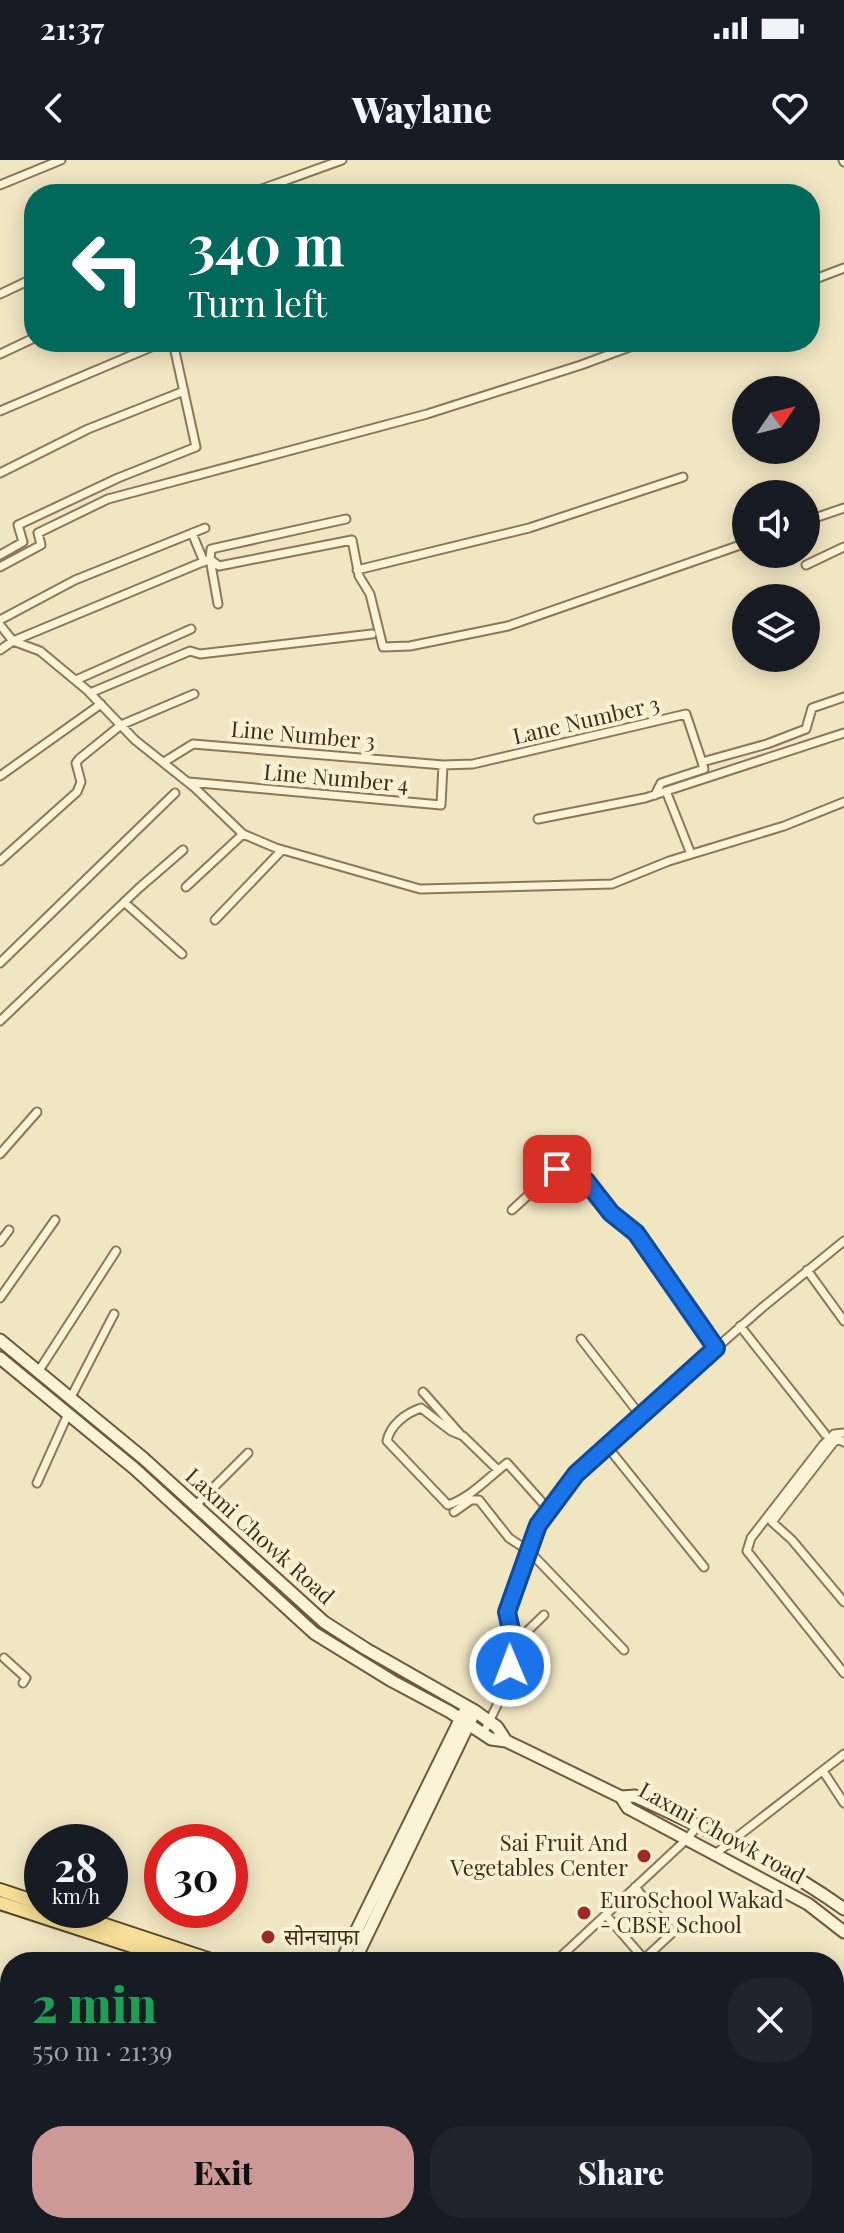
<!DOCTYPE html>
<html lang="en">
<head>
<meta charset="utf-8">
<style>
	:root { --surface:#171b24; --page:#20242c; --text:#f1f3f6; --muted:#9ea1a6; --accent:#cd9997 }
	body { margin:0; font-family:"Playfair Display","Noto Sans Devanagari",serif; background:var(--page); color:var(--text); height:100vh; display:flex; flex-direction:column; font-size:30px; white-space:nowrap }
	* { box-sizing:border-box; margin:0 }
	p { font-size:26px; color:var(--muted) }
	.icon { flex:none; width:44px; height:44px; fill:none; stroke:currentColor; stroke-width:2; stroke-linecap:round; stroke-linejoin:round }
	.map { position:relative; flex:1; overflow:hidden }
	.details { position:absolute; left:0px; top:1792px; width:844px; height:282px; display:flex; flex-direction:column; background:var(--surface); border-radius:32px 32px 0 0; box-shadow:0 4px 20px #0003 }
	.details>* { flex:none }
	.top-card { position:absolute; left:24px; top:24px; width:796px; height:168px; border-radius:32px; box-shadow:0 4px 20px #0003; background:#00695c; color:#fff; overflow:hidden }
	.needle { width:52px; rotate:55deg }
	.fabs { position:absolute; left:732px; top:216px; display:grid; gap:16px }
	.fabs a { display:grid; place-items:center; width:88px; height:88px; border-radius:50%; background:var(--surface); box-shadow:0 4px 20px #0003; font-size:40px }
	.speed { position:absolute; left:24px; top:1664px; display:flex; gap:16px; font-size:40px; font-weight:700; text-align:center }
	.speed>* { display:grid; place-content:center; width:104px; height:104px; border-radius:50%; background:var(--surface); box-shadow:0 4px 20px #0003; line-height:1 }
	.speed small { font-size:20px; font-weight:400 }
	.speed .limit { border:12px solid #d22; background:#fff; color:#111 }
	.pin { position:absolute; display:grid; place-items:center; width:68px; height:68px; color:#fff; margin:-34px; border-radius:16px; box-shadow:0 4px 12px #0006 }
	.me { position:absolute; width:88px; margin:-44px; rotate:359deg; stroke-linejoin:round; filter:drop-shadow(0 0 6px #0008) }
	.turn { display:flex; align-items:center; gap:28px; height:168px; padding:0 32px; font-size:36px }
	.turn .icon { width:104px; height:104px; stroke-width:2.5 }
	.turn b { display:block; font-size:56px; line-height:68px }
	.round { display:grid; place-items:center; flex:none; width:84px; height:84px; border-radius:32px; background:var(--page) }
	.headline { display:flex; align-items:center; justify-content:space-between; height:136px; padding:0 32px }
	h1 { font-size:48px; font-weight:800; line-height:60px; color:#1e9e55 }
	.primary-button { display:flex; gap:16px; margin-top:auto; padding:16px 32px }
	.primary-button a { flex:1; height:92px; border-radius:32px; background:var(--accent); color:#111; font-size:32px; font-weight:800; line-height:92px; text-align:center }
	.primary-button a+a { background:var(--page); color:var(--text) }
	.status { display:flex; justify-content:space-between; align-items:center; height:56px; padding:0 40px; background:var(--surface); direction:ltr }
	.status svg { height:22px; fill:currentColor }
	header { display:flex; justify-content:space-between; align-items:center; height:104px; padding:0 32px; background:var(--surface); font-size:36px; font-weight:800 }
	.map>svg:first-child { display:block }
</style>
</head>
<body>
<div class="status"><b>21:37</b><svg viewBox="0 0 49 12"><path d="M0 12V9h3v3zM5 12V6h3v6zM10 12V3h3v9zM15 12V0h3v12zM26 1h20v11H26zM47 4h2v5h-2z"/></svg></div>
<header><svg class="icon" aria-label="back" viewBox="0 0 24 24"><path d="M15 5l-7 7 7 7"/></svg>Waylane<svg class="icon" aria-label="heart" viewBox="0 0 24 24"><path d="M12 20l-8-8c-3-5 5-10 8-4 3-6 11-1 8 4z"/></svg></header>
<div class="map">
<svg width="844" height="2073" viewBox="0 0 844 2073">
	<rect width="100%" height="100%" fill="#f1e6c2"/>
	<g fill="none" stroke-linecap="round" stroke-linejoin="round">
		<g stroke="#8d7758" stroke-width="11">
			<path id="street" d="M843,0L844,2
				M0,25L61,0
				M248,34L342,0
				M810,121L844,108
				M0,134L34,118
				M0,194L34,178
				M0,251L163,182
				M0,313L88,269L184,231
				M806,361L844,348
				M192,373L204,402
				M0,395L23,382L18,365L118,318L196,287L173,182
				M210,399L219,406L352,380L359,416L370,434L383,487L410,486L508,466L746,383
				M210,399L218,444
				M806,405L844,387
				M0,407L41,385L38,373L108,339L427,254L581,205L643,182
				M357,410L529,368L683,317
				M0,460L75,420L205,368
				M0,465L13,481L40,491L87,530L135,580L195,628L243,674L276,688L420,729L612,724L669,701L784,666L844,642
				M0,490L13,481L210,399L211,389L346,359
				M76,520L191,469
				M90,533L190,491L200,494L372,474
				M164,602L193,584L443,605L473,604L686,554L702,602
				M702,602L767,584L806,569L812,548L844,537
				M0,616L101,544
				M189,622L441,645L443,605
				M666,631L691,694
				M655,635L661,623L704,609L702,602
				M538,659L645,638L844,573
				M0,701L77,632L81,622L76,603L79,599L121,565L194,534
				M186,727L243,674
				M124,742L182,794
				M215,760L282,690
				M0,803L175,633
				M0,861L139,728L183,690
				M0,994L37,952
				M512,1050L557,1009L567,1008L586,1021L611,1053L636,1073L716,1188
				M0,1082L9,1070
				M807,1110L844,1161
				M0,1138L55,1060
				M740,1166L825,1274
				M581,1179L640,1255
				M38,1212L116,1091
				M423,1232L461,1275
				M70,1239L114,1154
				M844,1273L834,1274L823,1285L751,1378L747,1391L844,1513
				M844,1282L838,1279L833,1283L772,1362L792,1380L844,1442
				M606,1285L704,1407
				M498,1310L463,1276L451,1271L421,1248C406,1253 390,1265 387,1281L448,1345C470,1338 489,1317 507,1303L549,1350
				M37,1323L68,1254
				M196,1345L248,1293
				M454,1352L471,1340H479L509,1378L529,1391L624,1490
				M512,1486L544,1455
				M4,1498L26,1518L23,1523
				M483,1574L502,1535L510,1506L513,1479L507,1452L529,1391L533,1374L576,1314L597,1293L763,1147L844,1081
				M823,1611L844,1643
				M715,1694L844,1594
				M606,1755L644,1799L672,1773L635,1727
				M555,1802L688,1678L698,1665
				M484,2064L492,2073
				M556,2064L561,2070
				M620,2064L627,2073
				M656,2064L663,2073"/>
		</g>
		<g stroke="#6f583b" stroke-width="15">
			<path id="secondary" d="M0,1180L143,1298L324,1462L366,1489L475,1551L497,1567L506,1581
				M0,1198L135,1309L314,1473L392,1521L450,1552L491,1579L506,1581L529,1592L621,1637L628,1648L808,1744L844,1772
				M621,1637L635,1636C707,1670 779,1702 844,1749
				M341,1802L463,1554
				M354,1802L472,1557
				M212,2073L216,2064
				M225,2073L229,2064"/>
		</g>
		<g stroke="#5a452c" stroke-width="16">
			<path id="primary" d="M0,1730L42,1744
				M0,1743L181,1802
				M60,1750L217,1802
				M834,2014L844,2018
				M834,2030L844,2034"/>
		</g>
		<use href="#street" stroke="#fbf3d6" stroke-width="7"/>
		<use href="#secondary" stroke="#fbf3d6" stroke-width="11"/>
		<use href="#primary" stroke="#f7df97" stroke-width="12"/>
	</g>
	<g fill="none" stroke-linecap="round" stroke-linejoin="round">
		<g stroke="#114b97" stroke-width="20">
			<path id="route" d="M510,1506L513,1479L507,1452L538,1365L576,1314L716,1188L636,1073L611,1053L586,1021L567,1008L557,1009"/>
		</g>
		<use href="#route" stroke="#1a73e8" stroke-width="14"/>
	</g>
	<g fill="#a02a23" stroke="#f8f0d2" stroke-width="3">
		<circle cx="644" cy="1696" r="8"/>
		<circle cx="584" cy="1753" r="8"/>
		<circle cx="268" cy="1777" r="8"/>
	</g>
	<g text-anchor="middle" stroke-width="8" stroke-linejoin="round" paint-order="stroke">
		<g font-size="22" fill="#3b2e1d" stroke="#f8f0d2">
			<text transform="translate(586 560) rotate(-13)" y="8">Lane Number 3</text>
			<text transform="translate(303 575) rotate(5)" y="8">Line Number 3</text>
			<text transform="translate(336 618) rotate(5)" y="8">Line Number 4</text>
			<text transform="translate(260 1376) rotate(42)" y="8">Laxmi Chowk Road</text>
			<text transform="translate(722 1673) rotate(29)" y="8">Laxmi Chowk road</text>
		</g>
		<g font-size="22" fill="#3b2e1d" stroke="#f8f0d2" text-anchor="start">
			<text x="628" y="1691" text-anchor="end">Sai Fruit And<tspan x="628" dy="25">Vegetables Center</tspan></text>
			<text x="600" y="1748">EuroSchool Wakad<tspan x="600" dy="25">- CBSE School</tspan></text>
			<text x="284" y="1785">सोनचाफा</text>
		</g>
	</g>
</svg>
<div class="fabs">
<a><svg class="needle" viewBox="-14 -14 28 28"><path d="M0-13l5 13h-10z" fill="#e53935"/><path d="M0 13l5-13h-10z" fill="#9ea1a6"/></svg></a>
<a><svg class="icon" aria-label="sound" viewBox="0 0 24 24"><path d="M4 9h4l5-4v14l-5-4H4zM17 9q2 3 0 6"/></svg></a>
<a><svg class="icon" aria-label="layers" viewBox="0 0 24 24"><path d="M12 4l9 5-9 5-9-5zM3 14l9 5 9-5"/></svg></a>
</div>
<div class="speed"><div>28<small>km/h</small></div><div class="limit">30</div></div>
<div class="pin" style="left:557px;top:1009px;background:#d93025"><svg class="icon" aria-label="arrive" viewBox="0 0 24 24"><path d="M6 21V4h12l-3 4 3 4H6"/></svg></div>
<svg class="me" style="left:510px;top:1506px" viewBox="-20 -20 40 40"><circle r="17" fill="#1a73e8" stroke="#fff" stroke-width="3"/><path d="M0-11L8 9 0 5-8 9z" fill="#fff"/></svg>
<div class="top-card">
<div class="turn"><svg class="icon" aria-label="left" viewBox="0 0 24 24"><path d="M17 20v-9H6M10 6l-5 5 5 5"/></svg><div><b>340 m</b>Turn left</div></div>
</div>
<section class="details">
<div class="headline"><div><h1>2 min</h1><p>550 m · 21:39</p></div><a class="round"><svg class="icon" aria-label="close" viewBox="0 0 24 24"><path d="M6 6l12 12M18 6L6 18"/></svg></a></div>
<div class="primary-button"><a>Exit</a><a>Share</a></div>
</section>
</div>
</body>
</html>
